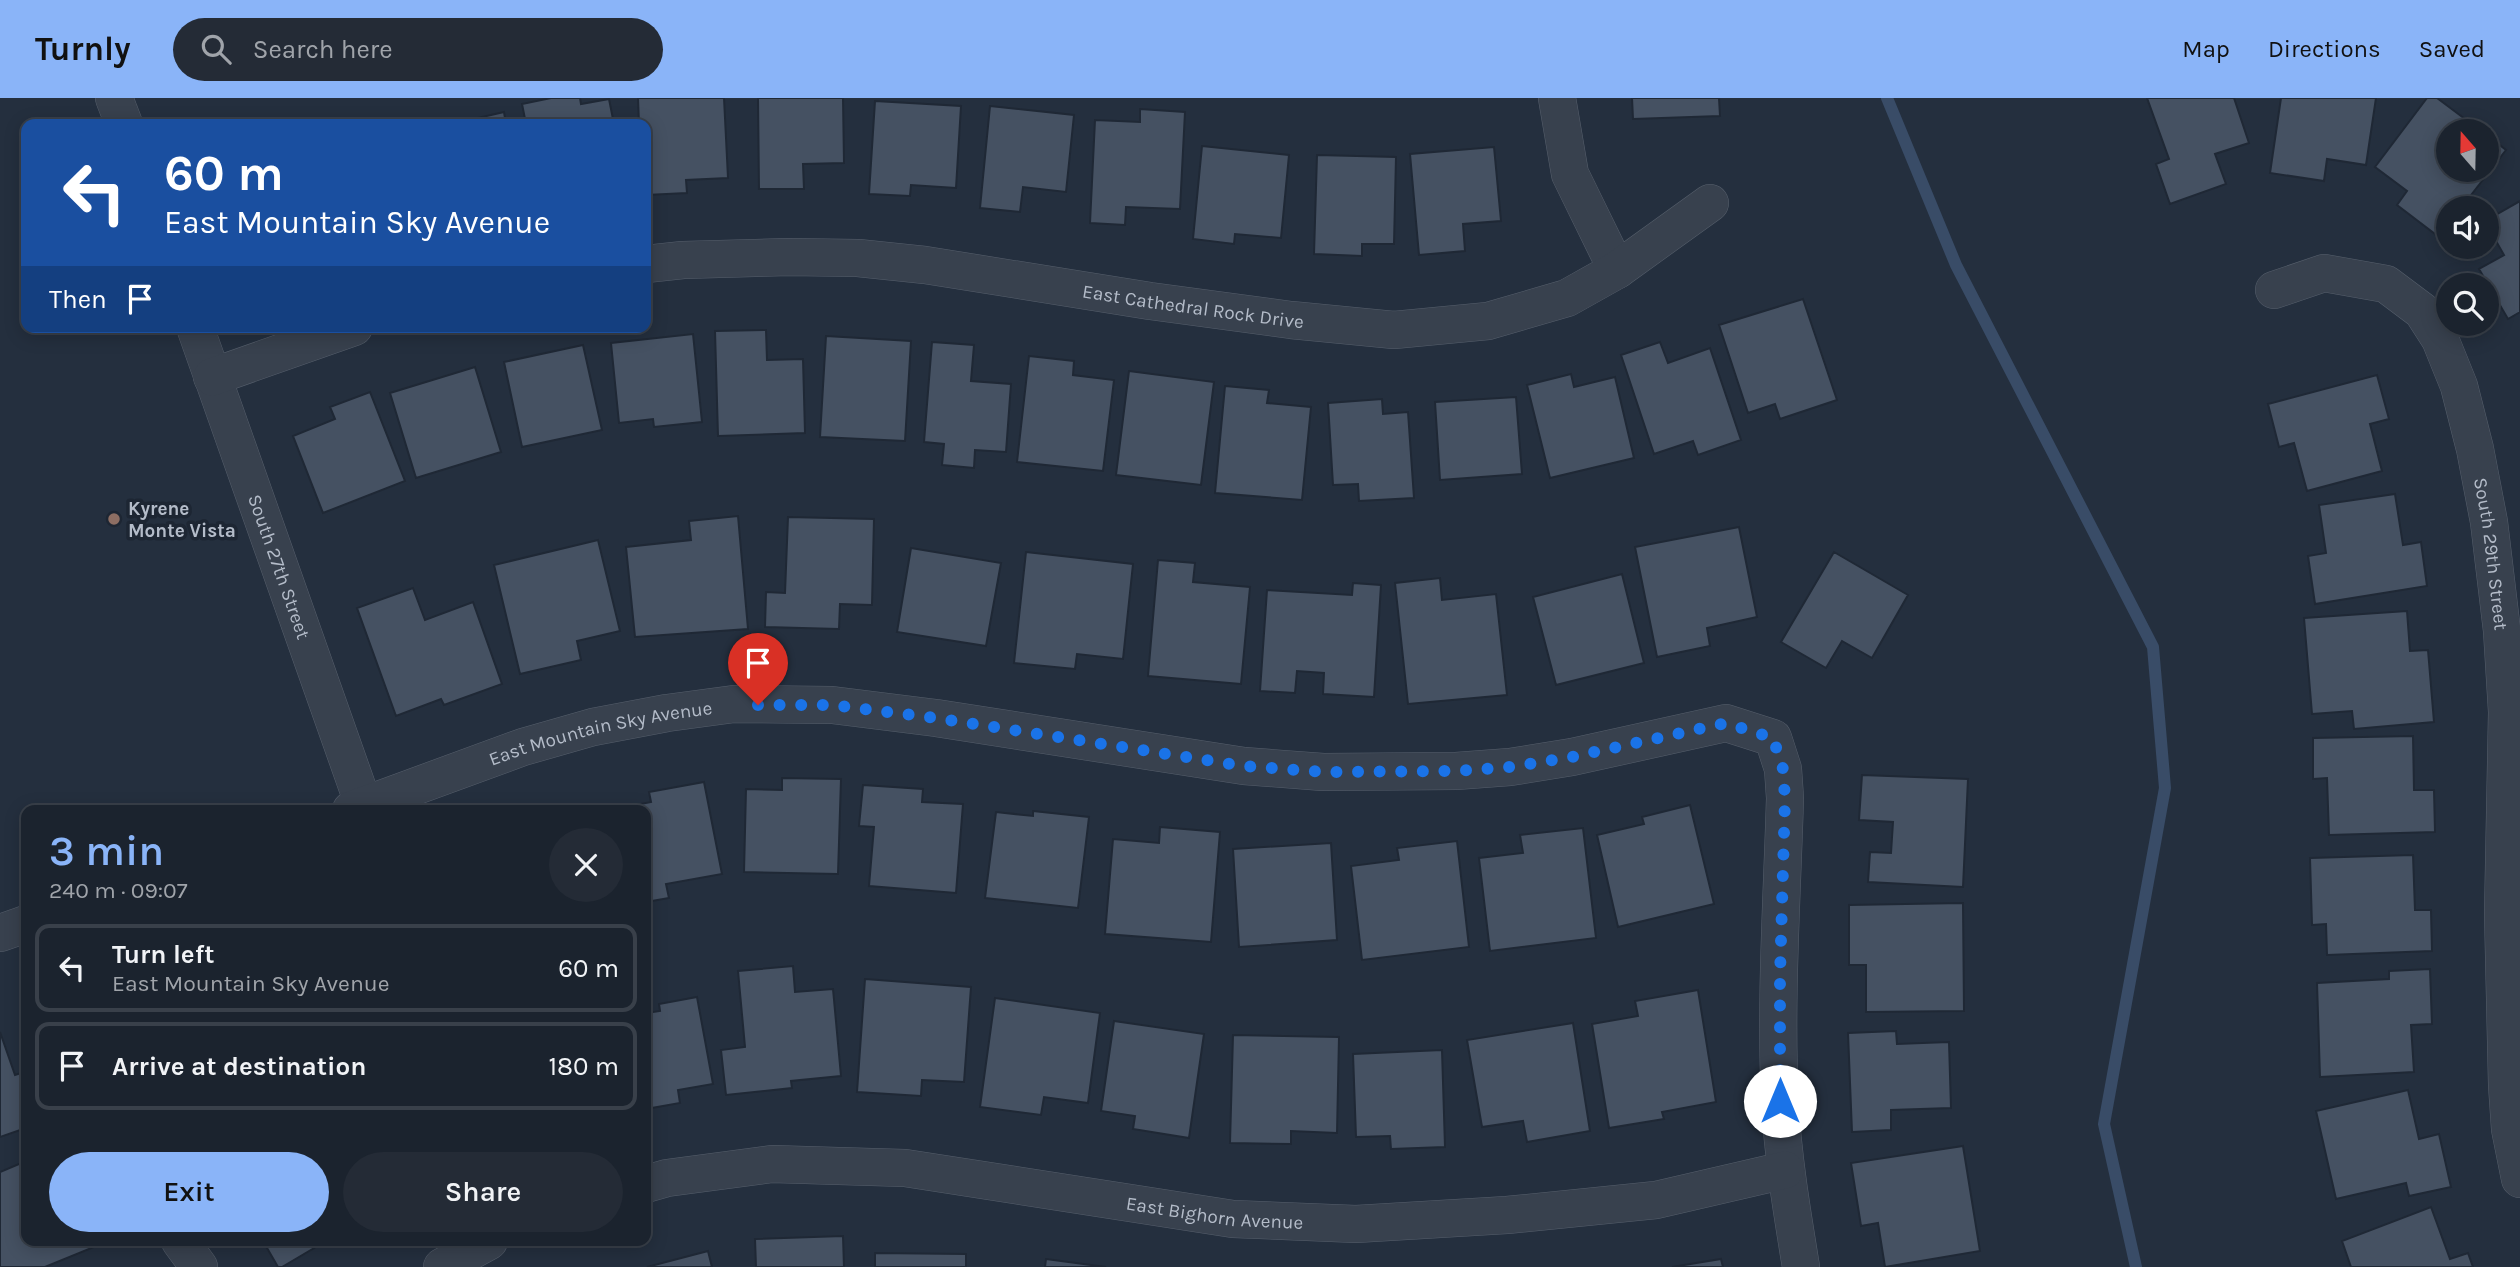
<!DOCTYPE html>
<html lang="en">
<head>
<meta charset="utf-8">
<style>
	:root { --surface:#1b232e; --page:#242b36; --text:#f1f3f6; --muted:#a0a4aa; --line:#39404a; --accent:#8ab4f8 }
	body { margin:0; font-family:Karla,sans-serif; background:var(--page); color:var(--text); height:100vh; display:flex; flex-direction:column; font-size:26px; white-space:nowrap }
	* { box-sizing:border-box; margin:0 }
	p { font-size:23px; color:var(--muted) }
	.icon { flex:none; width:38px; height:38px; fill:none; stroke:currentColor; stroke-width:2; stroke-linecap:round; stroke-linejoin:round }
	.map { position:relative; flex:1; overflow:hidden }
	.panel { position:absolute; left:21px; top:707px; width:630px; height:441px; display:flex; flex-direction:column; background:var(--surface); border-radius:14px; box-shadow:0 4px 18px #0003,0 0 0 2px var(--line) }
	.panel>* { flex:none }
	.hud { position:absolute; left:21px; top:21px; width:630px; height:214px; border-radius:14px; box-shadow:0 4px 18px #0003,0 0 0 2px var(--line); background:#1a4fa0; color:#fff; overflow:hidden }
	.needle { width:46px; rotate:340deg }
	.tools { position:absolute; left:2436px; top:21px; display:grid; gap:14px }
	.tools a { display:grid; place-items:center; width:63px; height:63px; border-radius:50%; background:var(--surface); box-shadow:0 4px 18px #0003,0 0 0 2px var(--line); font-size:35px }
	.pin { position:absolute; display:grid; place-items:center; width:60px; height:60px; color:#fff; margin:-72px -30px; border-radius:50% 50% 50% 0; rotate:-45deg; box-shadow:0 0 7px #0007 }
	.pin .icon { rotate:45deg }
	.me { position:absolute; width:77px; margin:-38px; rotate:0deg; stroke-linejoin:round; filter:drop-shadow(0 0 5px #0008) }
	.turn { display:flex; align-items:center; gap:24px; height:147px; padding:0 28px; font-size:32px }
	.turn .icon { width:91px; height:91px; stroke-width:2.5 }
	.turn b { display:block; font-size:49px; line-height:60px }
	.then { display:flex; align-items:center; height:66px; padding:0 28px; background:#0003; gap:14px; font-size:26px }
	.round { display:grid; place-items:center; flex:none; width:74px; height:74px; border-radius:37px; background:var(--page) }
	.summary { display:flex; align-items:center; justify-content:space-between; height:119px; padding:0 28px }
	h1 { font-size:42px; font-weight:600; line-height:52px; color:var(--accent) }
	.action { display:flex; gap:14px; margin-top:auto; padding:14px 28px }
	.action a { flex:1; height:80px; border-radius:42px; background:var(--accent); color:#111; font-size:28px; font-weight:600; line-height:80px; text-align:center }
	.action a+a { background:var(--page); color:var(--text) }
	ul { padding:0; list-style:none }
	li { display:flex; align-items:center; gap:21px; height:88px; margin:0 14px 10px; padding:0 14px; border:4px solid var(--line); border-radius:14px }
	li div { flex:1 }
	li b { display:block; font-size:26px }
	li em { font-style:normal }
	header { display:flex; align-items:center; gap:42px; box-sizing:border-box; height:98px; padding:0 35px; background:var(--accent); color:#111 }
	header strong { font-size:33px }
	nav { display:flex; gap:38px; margin-inline-start:auto; font-size:24px }
	.search { width:490px; height:63px; background:var(--page); display:flex; align-items:center; gap:18px; box-sizing:border-box; padding:0 24px; border-radius:38px; color:var(--muted); font-size:26px }
	.map>svg:first-child { display:block }
</style>
</head>
<body>
<header>
<strong>Turnly</strong>
<div class="search"><svg class="icon" aria-label="search" viewBox="0 0 24 24"><circle cx="10" cy="10" r="6"/><path d="M15 15l6 6"/></svg>Search here</div>
<nav><a>Map</a><a>Directions</a><a>Saved</a></nav>
</header>
<div class="map">
<svg width="2520" height="1169" viewBox="0 0 2520 1169">
	<rect width="100%" height="100%" fill="#242f3e"/>
	<g fill="none" stroke-linecap="round" stroke-linejoin="round">
		<path stroke="#394c67" stroke-width="12" d="M1887,0L1956,167L2153,549L2165,690L2104,1026L2136,1169"/>
	</g>
	<path fill="#455162" stroke="#1f2835" stroke-width="2" d="M551,0H580L581,6L609,1L614,26H526L522,6Z
		M638,0H724L728,80L686,82L687,95L646,97V26H639Z
		M758,0H843L844,65L803,66L804,91H759Z
		M1632,0H1719L1720,18L1633,21Z
		M2147,0H2234L2249,45L2215,56L2226,86L2170,106L2156,66L2169,61Z
		M2281,0H2376L2366,67L2327,61L2324,83L2270,75Z
		M2427,0H2437L2481,33H2448V72H2487V37L2506,52L2461,110H2448V127L2439,139L2397,107L2407,93L2375,69Z
		M875,3L961,8L956,90L911,87L910,98L869,96Z
		M990,8L1074,17L1066,94L1023,89L1020,114L980,110Z
		M1140,11L1185,14L1180,111L1126,109L1125,127L1090,125L1095,22L1140,24Z
		M504,14L506,26H452Z
		M1202,48L1289,57L1281,140L1235,136L1234,146L1193,141Z
		M1494,49L1501,123L1463,126L1465,153L1419,157L1410,56Z
		M1317,57L1396,59L1394,146H1362V158L1314,156Z
		M2520,103V214L2508,221L2479,171L2504,157L2487,127V122Z
		M1803,201L1837,302L1780,321L1775,306L1748,315L1719,227Z
		M766,232L767,262L803,261L805,335L718,338L715,233Z
		M693,236L702,324L654,329L653,321L619,325L611,245Z
		M826,238L911,243L905,343L820,339Z
		M932,244L974,247L971,283L1011,286L1006,354L975,352L974,370L942,367L944,346L924,344Z
		M1660,244L1668,265L1710,250L1741,342L1698,357L1693,343L1654,356L1621,257Z
		M583,247L602,332L522,349L504,264Z
		M1029,258L1074,263L1073,277L1114,282L1103,373L1017,364Z
		M475,269L501,354L416,380L390,295Z
		M1129,273L1214,284L1201,387L1116,377Z
		M1571,276L1574,289L1615,279L1634,360L1550,380L1527,287Z
		M2377,277L2389,321L2370,326L2382,373L2307,393L2294,345L2279,349L2268,306Z
		M1225,288L1269,292L1267,305L1311,309L1302,402L1215,395Z
		M370,294L405,383L323,415L293,338L335,321L330,309Z
		M1516,299L1522,376L1440,382L1435,304Z
		M1382,301L1383,316L1408,314L1414,400L1359,403L1358,386L1333,387L1328,305Z
		M2395,396L2403,447L2421,444L2427,488L2315,506L2308,458L2326,455L2319,407Z
		M738,418L748,531L635,539L626,449L691,442L689,423Z
		M788,419L874,421L872,507L840,506L839,531L765,529L766,494L785,495Z
		M1739,429L1757,519L1707,530L1710,548L1657,559L1635,449Z
		M598,442L620,533L577,543L581,562L520,576L494,467Z
		M911,450L1001,465L986,548L897,534Z
		M1026,454L1133,466L1123,561L1077,556L1075,571L1014,565Z
		M1834,454L1908,497L1872,560L1842,543L1826,570L1781,544Z
		M1158,462L1195,465L1193,484L1250,489L1241,586L1148,578Z
		M1622,476L1644,565L1556,587L1533,499Z
		M1440,480L1442,502L1496,496L1507,597L1408,606L1395,485Z
		M1353,485L1381,487L1374,599L1323,596L1324,575L1297,573L1295,595L1260,593L1267,492L1352,497Z
		M413,490L425,522L473,504L502,586L444,607L441,601L396,618L357,510Z
		M2407,513L2410,553L2428,552L2434,624L2354,631L2352,613L2312,616L2304,520Z
		M2413,638L2414,692H2434L2435,734L2329,737L2327,680L2313,681V640Z
		M1862,677L1968,681L1963,789L1868,784L1870,754L1891,755L1893,724L1859,722Z
		M782,680L841,681L838,776L744,774L746,691L782,692Z
		M704,684L722,776L666,786L669,800L646,804V712L615,711L651,704L649,694Z
		M863,687L923,691L922,704L963,706L956,795L869,788L874,729L859,728Z
		M1690,707L1714,806L1618,829L1597,737L1644,726L1642,719Z
		M1033,713L1089,719L1078,810L985,800L996,714L1033,718Z
		M1160,729L1220,734L1211,844L1105,836L1113,741L1159,745Z
		M1583,730L1596,840L1490,853L1479,760L1523,755L1520,737Z
		M1457,743L1469,849L1362,862L1351,768L1399,762L1397,750Z
		M1331,745L1337,842L1239,849L1233,751Z
		M2413,757L2415,812H2431L2432,853L2327,857L2326,826L2312,827L2310,760Z
		M1963,805L1964,913L1866,914V867H1849V807Z
		M793,868L795,894L833,891L841,978L791,983L792,990L726,997L721,952L745,949L738,873Z
		M2430,871L2432,926L2411,927L2414,974L2320,979L2317,885L2389,881V873Z
		M865,881L971,889L964,984L922,982L921,998L857,994Z
		M1698,892L1716,1004L1662,1014L1664,1021L1609,1030L1592,926L1638,918L1635,903Z
		M697,899L713,986L678,992L680,1005L646,1011V915L660,913L659,906Z
		M995,900L1100,915L1088,1005L1044,999L1041,1017L980,1009Z
		M1114,923L1204,936L1189,1040L1133,1031L1135,1018L1101,1013Z
		M1573,925L1590,1033L1527,1044L1523,1023L1482,1029L1467,942Z
		M1896,933L1897,946L1949,944L1951,1010L1891,1012V1032L1852,1034L1848,935Z
		M0,934L15,977L24,974L26,981V1030L0,1039Z
		M1233,937L1339,939L1337,1035L1291,1033V1046L1230,1045Z
		M1442,952L1445,1049L1391,1051L1390,1038L1356,1039L1353,956Z
		M2408,992L2419,1041L2439,1036L2451,1089L2409,1098L2406,1085L2336,1101L2316,1013Z
		M1963,1048L1980,1153L1885,1169L1878,1125L1861,1128L1851,1065Z
		M26,1063V1143H92L94,1149L45,1169H0V1074Z
		M2431,1109L2450,1161L2468,1155L2473,1169H2351L2342,1143Z
		M843,1138L844,1169H756L755,1141Z
		M263,1143H326L282,1169H278Z
		M708,1153L712,1169H647Z
		M875,1155L966,1156V1169H875Z
		M1046,1161L1106,1169H1045Z
		M1721,1161L1723,1169H1672Z"/>
	<g fill="none" stroke-linecap="round" stroke-linejoin="round">
		<g stroke="#565f6c" stroke-width="38">
			<g id="street">
				<path d="M114,0L124,26"/>
				<path d="M1557,0L1570,76L1617,172"/>
				<path id="s1" d="M646,166L683,162L789,159L858,160L925,167L1150,203L1291,222L1394,232L1488,223L1567,200L1617,172L1710,105"/>
				<path id="s2" d="M2274,192L2324,175L2386,186L2422,213L2440,241L2459,288L2475,351L2489,424L2502,533L2507,614L2503,816L2507,987L2510,1031L2520,1081"/>
				<path id="s3" d="M195,229L364,708"/>
				<path d="M212,279L354,229"/>
				<path id="s4" d="M351,712L523,649L593,629L667,615L734,606L832,607L936,620L1244,668L1323,674L1456,673L1510,669L1572,659L1726,625L1773,640L1783,671L1785,700C1782,801 1775,903 1780,1005C1783,1060 1792,1114 1801,1169"/>
				<path d="M0,835L26,826"/>
				<path id="s5" d="M646,1086L667,1080L772,1066L905,1070L1233,1121L1356,1126L1507,1117L1656,1102L1785,1072"/>
				<path d="M180,1143L199,1169"/>
				<path d="M442,1169L489,1143"/>
			</g>
		</g>
		<use href="#street" stroke="#38414e" stroke-width="37"/>
	</g>
	<g fill="none" stroke-linecap="round" stroke-linejoin="round">
		<path stroke="#1a73e8" stroke-width="12" stroke-dasharray="0 21.6" d="M758,607H832L936,620L1244,668L1324,674L1456,673L1510,669L1572,659L1726,625L1773,640L1783,671L1785,700L1780,878V1003"/>
	</g>
	<circle fill="#8d6e63" stroke="#1d2633" stroke-width="2.5" cx="114" cy="421" r="7"/>
	<g text-anchor="middle" stroke-width="7" stroke-linejoin="round" paint-order="stroke">
		<g font-size="19" fill="#b4bcc9" stroke="#1d2633">
			<text dy="7" stroke="none"><textPath href="#s1" startOffset="551">East Cathedral Rock Drive</textPath></text>
			<text dy="7" stroke="none"><textPath href="#s2" startOffset="416">South 29th Street</textPath></text>
			<text dy="7" stroke="none"><textPath href="#s3" startOffset="254">South 27th Street</textPath></text>
			<text dy="7" stroke="none"><textPath href="#s4" startOffset="262">East Mountain Sky Avenue</textPath></text>
			<text dy="7" stroke="none"><textPath href="#s5" startOffset="574">East Bighorn Avenue</textPath></text>
		</g>
		<g font-size="19" font-weight="bold" fill="#b4bcc9" stroke="#1d2633" text-anchor="start">
			<text x="128" y="417">Kyrene<tspan x="128" dy="22">Monte Vista</tspan></text>
		</g>
	</g>
</svg>
<div class="tools">
<a><svg class="needle" viewBox="-14 -14 28 28"><path d="M0-13l5 13h-10z" fill="#e53935"/><path d="M0 13l5-13h-10z" fill="#a0a4aa"/></svg></a>
<a><svg class="icon" aria-label="sound" viewBox="0 0 24 24"><path d="M4 9h4l5-4v14l-5-4H4zM17 9q2 3 0 6"/></svg></a>
<a><svg class="icon" aria-label="search" viewBox="0 0 24 24"><circle cx="10" cy="10" r="6"/><path d="M15 15l6 6"/></svg></a>
</div>
<div class="pin" style="left:758px;top:607px;background:#d93025"><svg class="icon" aria-label="arrive" viewBox="0 0 24 24"><path d="M6 21V4h12l-3 4 3 4H6"/></svg></div>
<svg class="me" style="left:1780px;top:1003px" viewBox="-20 -20 40 40"><circle r="19" fill="#fff"/><path d="M0-13L10 11 0 6-10 11z" fill="#1a73e8"/></svg>
<div class="hud">
<div class="turn"><svg class="icon" aria-label="left" viewBox="0 0 24 24"><path d="M17 20v-9H6M10 6l-5 5 5 5"/></svg><div><b>60 m</b>East Mountain Sky Avenue</div></div>
<div class="then">Then<svg class="icon" aria-label="arrive" viewBox="0 0 24 24"><path d="M6 21V4h12l-3 4 3 4H6"/></svg></div>
</div>
<section class="panel">
<div class="summary"><div><h1>3 min</h1><p>240 m · 09:07</p></div><a class="round"><svg class="icon" aria-label="close" viewBox="0 0 24 24"><path d="M6 6l12 12M18 6L6 18"/></svg></a></div>
<ul>
<li><svg class="icon" aria-label="left" viewBox="0 0 24 24"><path d="M17 20v-9H6M10 6l-5 5 5 5"/></svg><div><b>Turn left</b><p>East Mountain Sky Avenue</p></div><em>60 m</em></li>
<li><svg class="icon" aria-label="arrive" viewBox="0 0 24 24"><path d="M6 21V4h12l-3 4 3 4H6"/></svg><div><b>Arrive at destination</b></div><em>180 m</em></li>
</ul>
<div class="action"><a>Exit</a><a>Share</a></div>
</section>
</div>
</body>
</html>
